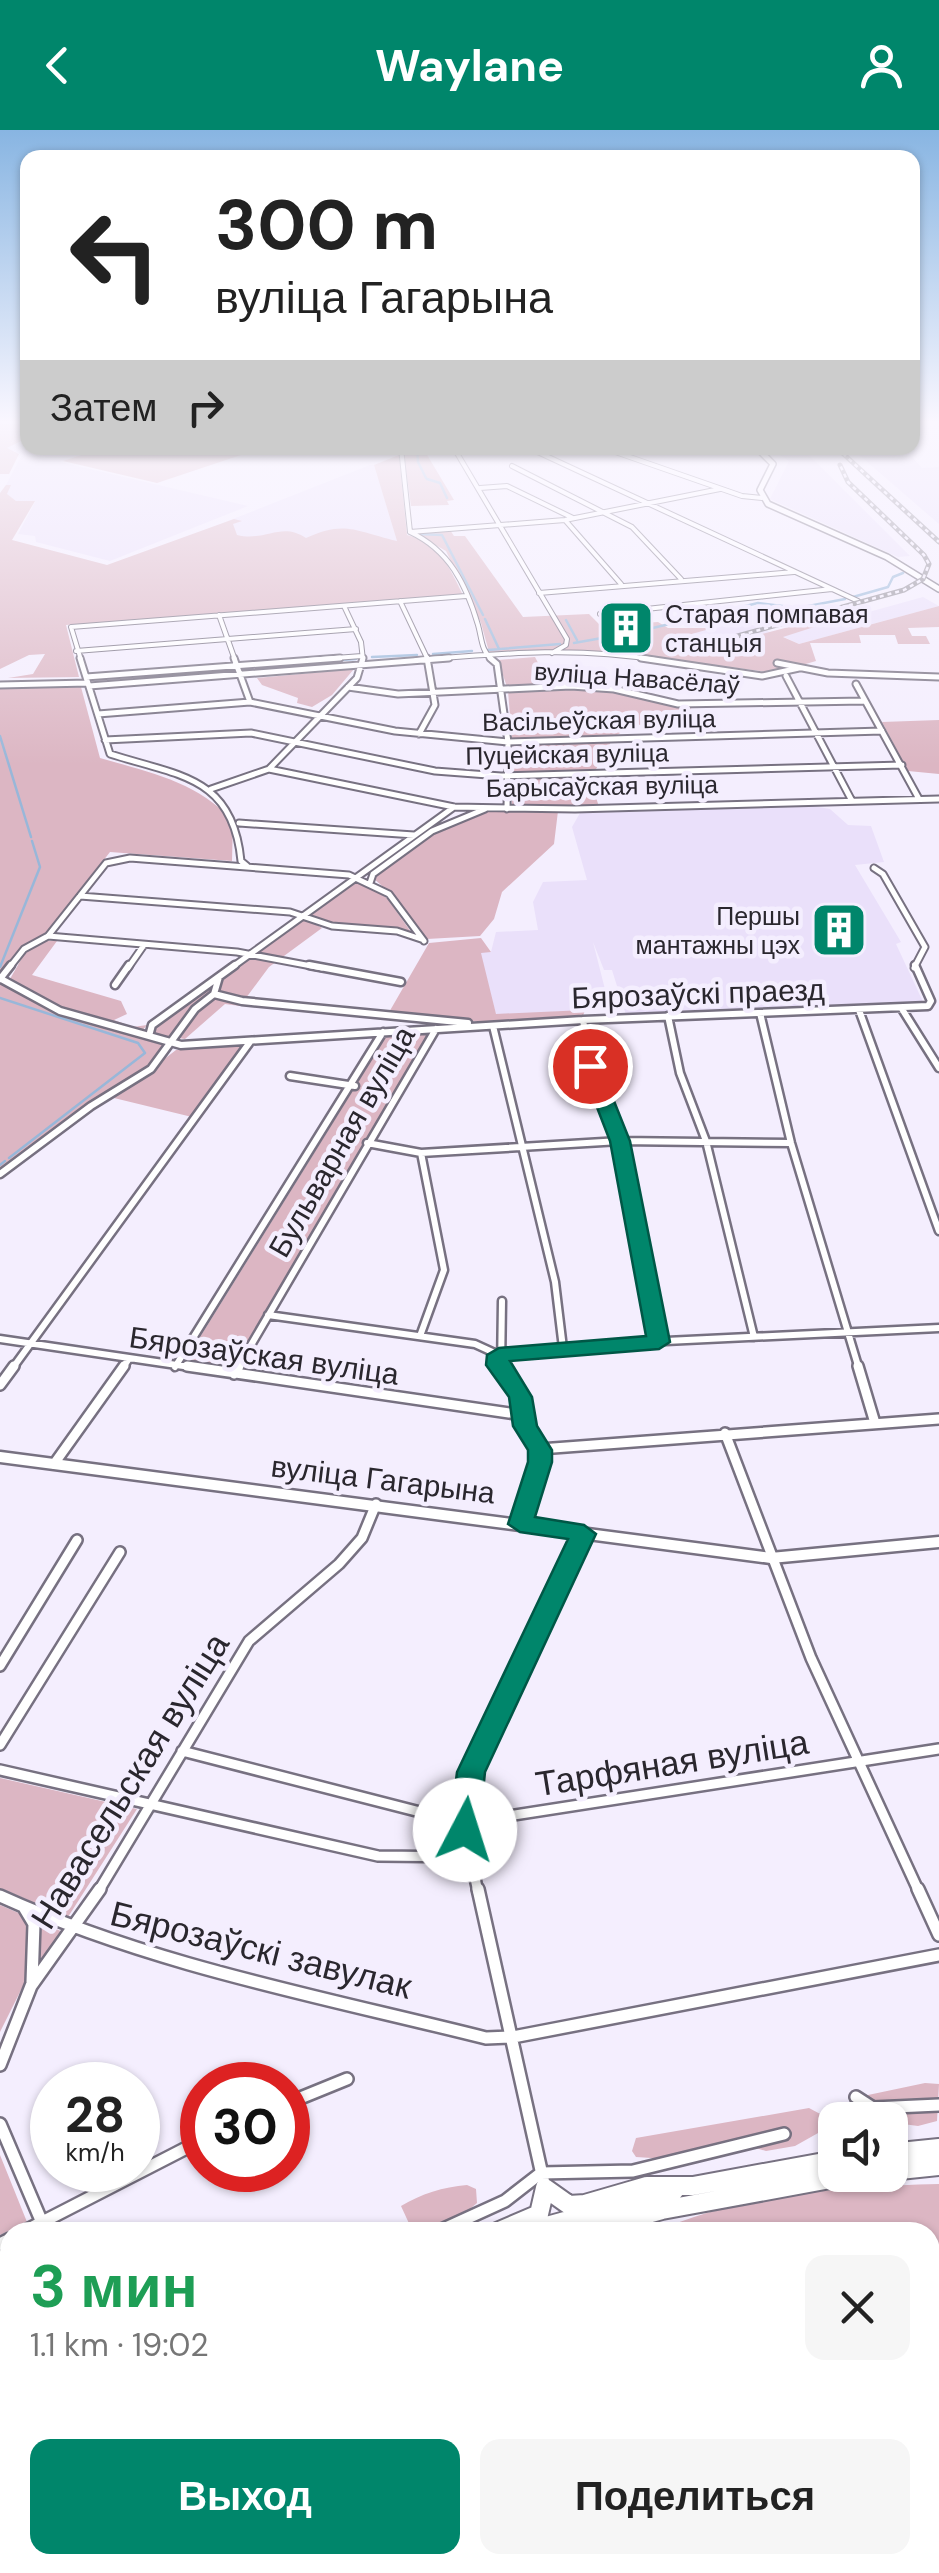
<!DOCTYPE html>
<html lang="ru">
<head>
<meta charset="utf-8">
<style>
	:root { --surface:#fff; --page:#f6f6f6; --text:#222; --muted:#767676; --accent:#00866b }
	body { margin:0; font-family:"DM Sans",sans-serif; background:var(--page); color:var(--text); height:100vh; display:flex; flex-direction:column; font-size:38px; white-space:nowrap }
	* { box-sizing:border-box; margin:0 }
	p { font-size:32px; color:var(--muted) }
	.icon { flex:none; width:55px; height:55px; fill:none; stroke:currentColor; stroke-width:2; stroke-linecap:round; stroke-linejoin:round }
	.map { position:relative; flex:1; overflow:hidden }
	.side { position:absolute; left:0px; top:2092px; width:940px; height:352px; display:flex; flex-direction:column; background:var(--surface); border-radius:30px 30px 0 0; box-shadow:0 2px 8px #0004 }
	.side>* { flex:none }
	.top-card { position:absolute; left:20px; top:20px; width:900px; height:305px; border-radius:20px; box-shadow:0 2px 8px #0004; background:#fff; color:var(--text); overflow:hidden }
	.controls { position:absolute; left:818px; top:1972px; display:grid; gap:20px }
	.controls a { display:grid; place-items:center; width:90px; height:90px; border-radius:20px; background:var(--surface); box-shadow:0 2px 8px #0004; font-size:50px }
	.speed { position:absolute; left:30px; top:1932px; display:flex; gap:20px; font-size:50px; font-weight:700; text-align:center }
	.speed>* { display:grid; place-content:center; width:130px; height:130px; border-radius:50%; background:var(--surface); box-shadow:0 2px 8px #0004; line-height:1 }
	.speed small { font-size:25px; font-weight:400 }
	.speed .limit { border:15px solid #d22; background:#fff; color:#111 }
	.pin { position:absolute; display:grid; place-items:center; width:85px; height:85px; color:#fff; margin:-42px; border:5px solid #fff; border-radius:50%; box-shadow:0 2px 10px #0007 }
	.me { position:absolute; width:110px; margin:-55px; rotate:5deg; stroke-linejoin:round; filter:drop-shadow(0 0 8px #0008) }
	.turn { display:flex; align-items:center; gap:35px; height:210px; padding:0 30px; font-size:45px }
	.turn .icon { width:130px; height:130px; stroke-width:2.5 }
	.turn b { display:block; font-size:70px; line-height:85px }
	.then { display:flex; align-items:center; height:95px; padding:0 30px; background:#0003; gap:20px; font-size:38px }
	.round { display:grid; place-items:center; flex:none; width:105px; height:105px; border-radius:20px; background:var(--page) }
	.headline { display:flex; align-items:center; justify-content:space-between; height:170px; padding:0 30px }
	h1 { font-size:60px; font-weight:700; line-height:75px; color:#1e9e55 }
	.cta { display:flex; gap:20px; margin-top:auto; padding:20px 30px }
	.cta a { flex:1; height:115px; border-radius:20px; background:var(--accent); color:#fff; font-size:40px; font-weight:700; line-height:115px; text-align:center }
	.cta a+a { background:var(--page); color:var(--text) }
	header { display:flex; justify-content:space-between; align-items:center; height:130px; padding:0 30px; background:var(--accent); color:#fff; font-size:45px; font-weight:700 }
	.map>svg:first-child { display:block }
</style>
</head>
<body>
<header><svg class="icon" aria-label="back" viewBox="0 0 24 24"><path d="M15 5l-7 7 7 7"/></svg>Waylane<svg class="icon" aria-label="person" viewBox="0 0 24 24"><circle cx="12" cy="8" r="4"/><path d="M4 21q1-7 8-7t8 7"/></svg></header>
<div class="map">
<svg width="939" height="2443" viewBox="0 0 939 2443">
	<rect width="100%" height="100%" fill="#f4eefe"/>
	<path fill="#eae0fa" d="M27,311L28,318H102L60,332L248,376L110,431L36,412L35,406L18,404L35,372L16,371L7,365L10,355H6L22,325L5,318Z
		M769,318H802L910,426L898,427L770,369L789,331Z
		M851,318H904L922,338L939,337V394Z
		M370,335H374L397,411L40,465Z
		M923,467L939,476L799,514L782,506Z
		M740,490L770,502L749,508L764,516L720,528L665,511Z
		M813,676L830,679L848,695L871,696L884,732L855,735L901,812L896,814L925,876L626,885L612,840H604L593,812L610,879L496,885L480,822H491L496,802L538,800L533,772L543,752L587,750L572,697L580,683Z"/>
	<path fill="#dcb6c3" d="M0,293H27V308L7,318L19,324L9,344H0Z
		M102,318H248L250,322L157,353L63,331Z
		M403,318H423L454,370L447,371L449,375L411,376Z
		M399,325L407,405C439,414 449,436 463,465L66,495L79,547L8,548L33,544L45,524L29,525L0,539V363L6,355H11L7,364L16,371H35L12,410L107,435L234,389L242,391L233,394L237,405C266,412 281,391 306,408C344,390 356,401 397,411L374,335Z
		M450,400L454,406H465L523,487L589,484L601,496L658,492L668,498H713L667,511C707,529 721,528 763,516L747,508L846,482L858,483L783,507L799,514L939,476V497L908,498L912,506H926L930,514H898L895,505H859L861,513H810L816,531L799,536L774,533L789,537L791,542L784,544L606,521L495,524L489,522L481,493L446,421L416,404Z
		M535,527L550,556L507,557L498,530Z
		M354,539L332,565L312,577L297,573L298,568L262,555L257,548Z
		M81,557L100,628C151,643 196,651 233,691L232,731L110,722L47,803L23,816L0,845V558Z
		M557,557L615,561L693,576L679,593L635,595L613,607L512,611L508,561Z
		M939,590V644L908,641L882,592Z
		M612,610L595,641L513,643V614Z
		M594,643L585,663L595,664L599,677L512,675V647Z
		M490,679L558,681L554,714L502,762L494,789L480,806L427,809L396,768L373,748L434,701Z
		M357,750L387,768L411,802L331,794L307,786Z
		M304,788L322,798L269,837L240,876L225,874L185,909L153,904L154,898Z
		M481,808L491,822L481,823L496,884L585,880L583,886L494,893L388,884L429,813Z
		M40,811H57L32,845L121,871L127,884L114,890L133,897L147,895L142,901L65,879L10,849L27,819Z
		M0,851L61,884L167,915L159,928L0,1039Z
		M430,902L233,1236L223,1241L188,1236L184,1233L387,905Z
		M244,915L192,987L114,968L176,920Z
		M0,1648L137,1679L68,1787L0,1758Z
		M0,1775L63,1802L23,1856L0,1902Z
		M925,1953L939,1954L937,1991L918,1996L865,1989L862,1981L868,1965Z
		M809,1978L824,1986L827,1998L795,2016L766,2021L736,2012L667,2029L636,2027L632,2021L636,2008Z
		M0,2025L27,2092L0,2105Z
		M939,2054V2443H501L504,2435H930V2102H656C737,2064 850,2056 939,2054Z
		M467,2055L476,2059L477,2073L464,2084L417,2100H412L401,2076C421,2064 443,2057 467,2055Z
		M271,2435H486L483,2443H257Z"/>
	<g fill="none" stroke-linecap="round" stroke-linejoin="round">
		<path stroke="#98b7d9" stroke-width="2.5" d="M417,318L418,332
			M418,332L426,348
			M427,349L440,353L447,368
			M419,404L442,405L483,485
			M853,467L888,457L893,447L903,443
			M485,489L499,519
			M566,490L577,510
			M640,501L758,473L798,478L845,469
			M574,513L630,503
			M488,520L560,514
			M433,524L472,521
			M372,527L417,525
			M342,530L356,529
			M95,549L180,542
			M0,606L31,707
			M0,837L40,737L32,711
			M0,868L138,913L145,923L9,1028
			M0,1035L5,1031"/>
		<path stroke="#98b7d9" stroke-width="4" d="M0,2421L10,2414
			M737,2435L749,2443
			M491,2443L493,2435"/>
		<g stroke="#777181" stroke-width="6">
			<path id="minor-far4" d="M401,318L410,402
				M454,318L567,509L566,515L552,523
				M529,318L858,471
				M604,318L742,366L762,368
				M512,336L632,397L681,449
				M480,358L507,356L573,388
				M565,390L621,454
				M539,463L794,442
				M400,471L428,530
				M344,476L361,512L363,530
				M600,484L832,459
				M219,485L235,530
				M76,521L356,499
				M81,530L71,497L466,466
				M308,530L362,526
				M416,530C495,524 576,516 655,530
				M492,530C481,520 482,509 478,495C466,454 449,420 410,402L565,390L720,359"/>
		</g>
		<g stroke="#777181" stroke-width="9">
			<path id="minor-far3" d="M80,528L110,624C179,646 233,646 241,731L247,736
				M234,528L250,572
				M490,528L497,534L508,612L507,679
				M641,528L762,546L799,538
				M777,533L828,543L939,547
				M786,546L852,671
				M86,547L340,528
				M856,554L919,669
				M0,555L88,553
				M89,556L449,528
				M348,557L398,564L571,556L614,559L678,574L864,571
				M98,584L250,572L395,601L508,612L882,601
				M419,604L435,575L427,528
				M105,610L251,603L435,641L501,646L902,635
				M269,639L454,677L575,679L939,669
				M211,659L269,639L357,548L363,528
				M239,693L414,705
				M874,738L883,744L925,817
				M370,753L373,744L432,701L485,679
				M80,766L290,782L332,796L397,801L421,809
				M48,806L106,733L130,728L349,745L389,764L424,811
				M48,806L237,822L322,838
				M9,838L24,819L48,806
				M128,838L144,815
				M231,838L454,677
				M914,838L925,817"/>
		</g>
		<g stroke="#777181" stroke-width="11">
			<path id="minor-far2" d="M309,835L401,852
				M219,847L214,864L242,871L468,893
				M0,849L11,835
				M1,849L60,881L181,915L583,890L928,876L931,871L915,835
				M115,855L129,835
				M902,879L939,938
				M859,880L939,1101
				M760,883L791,1013L859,1239
				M668,886L680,943L706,1011L754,1207
				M583,890L594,956L620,1011L659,1212
				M493,896L555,1152L563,1218
				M149,906L152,895L235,835
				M290,946L355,956
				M367,1013L421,1023L620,1011L791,1013
				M0,1044L91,976L151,939L195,879L214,864
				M268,1185L475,1214L499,1225L666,1211L939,1198
				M420,1206L444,1140L421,1023
				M0,1209L204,1239
				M175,1237L383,902
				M12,1239L250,912
				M122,1239L128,1230
				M237,1239L436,899
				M501,1239L502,1171"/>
		</g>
		<g stroke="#777181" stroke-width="14">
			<path id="minor-far1" d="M187,1236L523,1285
				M499,1236C522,1268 523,1292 540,1326L521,1394
				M858,1236L875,1293
				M234,1244L239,1236
				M0,1255L14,1236
				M725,1303L811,1528L919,1762
				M540,1319L939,1289
				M54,1334L124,1236
				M0,1536L77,1410
				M0,1615L120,1422
				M182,1621L463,1693L939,1619
				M0,1640L378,1726L472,1727
				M98,1762L249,1511L339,1434L362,1408L376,1374
				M478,1762L463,1693L471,1642L584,1403"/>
		</g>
		<g stroke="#777181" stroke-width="16">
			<path id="minor" d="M478,1759L545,2058
				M918,1759L939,1805
				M0,1766C154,1836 323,1867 486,1908L513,1907L939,1825
				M25,1779L34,1794L32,1852
				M0,1935L31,1856L100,1759
				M856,1967L873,1978L939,1975
				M288,1973L347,1949
				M0,1994L46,2102
				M23,2102L202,2010
				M437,2102L505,2071L541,2043L633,2041L784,2004
				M0,2114L10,2109
				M0,2311L10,2305"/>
		</g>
		<g stroke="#777181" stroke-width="15">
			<path id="tertiary" d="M0,1327L771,1428L939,1412"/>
		</g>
		<g stroke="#777181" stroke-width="8">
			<path id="secondary" d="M757,318L773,334L760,360L768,374L887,427L939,459"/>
		</g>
		<g stroke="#777181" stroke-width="22">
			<path id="primary" d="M890,2023L939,2018
				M890,2041L939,2036
				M545,2058L569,2075L585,2074L647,2056H693L835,2030
				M497,2102L539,2084L545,2058
				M525,2102L674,2061
				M582,2102L662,2080L852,2045
				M0,2359L10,2353
				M0,2378L10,2372"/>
		</g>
		<use href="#minor-far4" stroke="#fff" stroke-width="4"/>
		<use href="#minor-far3" stroke="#fff" stroke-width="5"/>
		<use href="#minor-far2" stroke="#fff" stroke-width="6"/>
		<use href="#minor-far1" stroke="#fff" stroke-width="9"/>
		<use href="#minor" stroke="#fff" stroke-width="11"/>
		<use href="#tertiary" stroke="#fff" stroke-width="10"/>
		<use href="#secondary" stroke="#fff" stroke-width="5"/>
		<use href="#primary" stroke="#fff" stroke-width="18"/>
		<g stroke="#908c97" stroke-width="5">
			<path id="rail" d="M837,318L939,412
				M687,520L904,460L923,449L929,434L924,425L848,352L840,335"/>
		</g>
		<use href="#rail" stroke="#f4eefe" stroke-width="2.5" stroke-dasharray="4" stroke-linecap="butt"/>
	</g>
	<linearGradient id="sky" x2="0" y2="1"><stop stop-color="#88b5e2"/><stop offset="0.46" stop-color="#faf7ff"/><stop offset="1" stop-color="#faf7ff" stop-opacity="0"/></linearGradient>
	<rect width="939" height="635" fill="url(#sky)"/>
	<path fill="#00866b" stroke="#005746" stroke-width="2.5" d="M590,930L600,936L630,1011L670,1212L659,1219L510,1231L532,1267L537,1296L552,1320V1332L535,1387L584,1395L596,1404L485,1642L479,1700L475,1708H454L450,1700L457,1642L568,1409L520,1402L508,1394L528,1332V1320L513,1296L509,1267L486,1235L487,1225L499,1218L646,1206L610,1011L581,936Z"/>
	<defs>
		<g id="building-square" transform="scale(2.875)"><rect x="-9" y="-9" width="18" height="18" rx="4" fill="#00866b" stroke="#f4eefe"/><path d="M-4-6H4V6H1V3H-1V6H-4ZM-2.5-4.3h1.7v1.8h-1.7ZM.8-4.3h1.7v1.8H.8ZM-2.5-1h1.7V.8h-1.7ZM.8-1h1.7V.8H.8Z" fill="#fff"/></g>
	</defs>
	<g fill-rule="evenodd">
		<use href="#building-square" x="626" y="498"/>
		<use href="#building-square" x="839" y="800"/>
	</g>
	<g text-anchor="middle" stroke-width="9" stroke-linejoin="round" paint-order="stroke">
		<g font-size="25" fill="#2a272e" stroke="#f4eefe" text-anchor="start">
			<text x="665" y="493">Старая помпавая<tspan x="665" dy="29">станцыя</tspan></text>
			<text x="800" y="795" text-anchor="end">Першы<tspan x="800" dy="29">мантажны цэх</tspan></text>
		</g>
		<g font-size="25" fill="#2a272e" stroke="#f4eefe">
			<text transform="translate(637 548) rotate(4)" y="9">вуліца Навасёлаў</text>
			<text transform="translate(599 590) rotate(-1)" y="9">Васільеўская вуліца</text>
			<text transform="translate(567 624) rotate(-1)" y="9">Пуцейская вуліца</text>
			<text transform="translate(602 656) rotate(-1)" y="9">Барысаўская вуліца</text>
		</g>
		<g font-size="30" fill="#2a272e" stroke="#f4eefe">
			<text transform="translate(698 864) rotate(-2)" y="10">Бярозаўскі праезд</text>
			<text transform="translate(342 1012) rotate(-60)" y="10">Бульварная вуліца</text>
			<text transform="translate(264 1226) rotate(8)" y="10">Бярозаўская вуліца</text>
			<text transform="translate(383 1350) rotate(7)" y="10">вуліца Гагарына</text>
		</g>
		<g font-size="35" fill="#2a272e" stroke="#f4eefe">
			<text transform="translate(672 1633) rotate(-9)" y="12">Тарфяная вуліца</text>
			<text transform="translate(130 1651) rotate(-58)" y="12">Навасельская вуліца</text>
			<text transform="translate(261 1820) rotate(14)" y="12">Бярозаўскі завулак</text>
		</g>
	</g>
</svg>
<div class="controls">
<a><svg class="icon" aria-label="sound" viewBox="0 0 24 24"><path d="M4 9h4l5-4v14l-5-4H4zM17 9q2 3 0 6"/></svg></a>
</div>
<div class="speed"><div>28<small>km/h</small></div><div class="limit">30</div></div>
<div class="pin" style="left:590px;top:936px;background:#d93025"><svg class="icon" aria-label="arrive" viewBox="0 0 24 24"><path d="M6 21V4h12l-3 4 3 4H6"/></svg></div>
<svg class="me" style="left:465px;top:1700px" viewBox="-20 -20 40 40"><circle r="19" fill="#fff"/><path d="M0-13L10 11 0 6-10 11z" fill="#00866b"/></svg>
<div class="top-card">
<div class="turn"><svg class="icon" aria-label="left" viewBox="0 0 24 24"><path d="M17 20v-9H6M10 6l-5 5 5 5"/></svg><div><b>300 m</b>вуліца Гагарына</div></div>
<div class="then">Затем<svg class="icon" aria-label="right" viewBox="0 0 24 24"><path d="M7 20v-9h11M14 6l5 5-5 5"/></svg></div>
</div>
<section class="side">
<div class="headline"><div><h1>3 мин</h1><p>1.1 km · 19:02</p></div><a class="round"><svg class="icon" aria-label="close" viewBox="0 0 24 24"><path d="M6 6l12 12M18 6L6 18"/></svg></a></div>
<div class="cta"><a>Выход</a><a>Поделиться</a></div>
</section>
</div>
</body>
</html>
